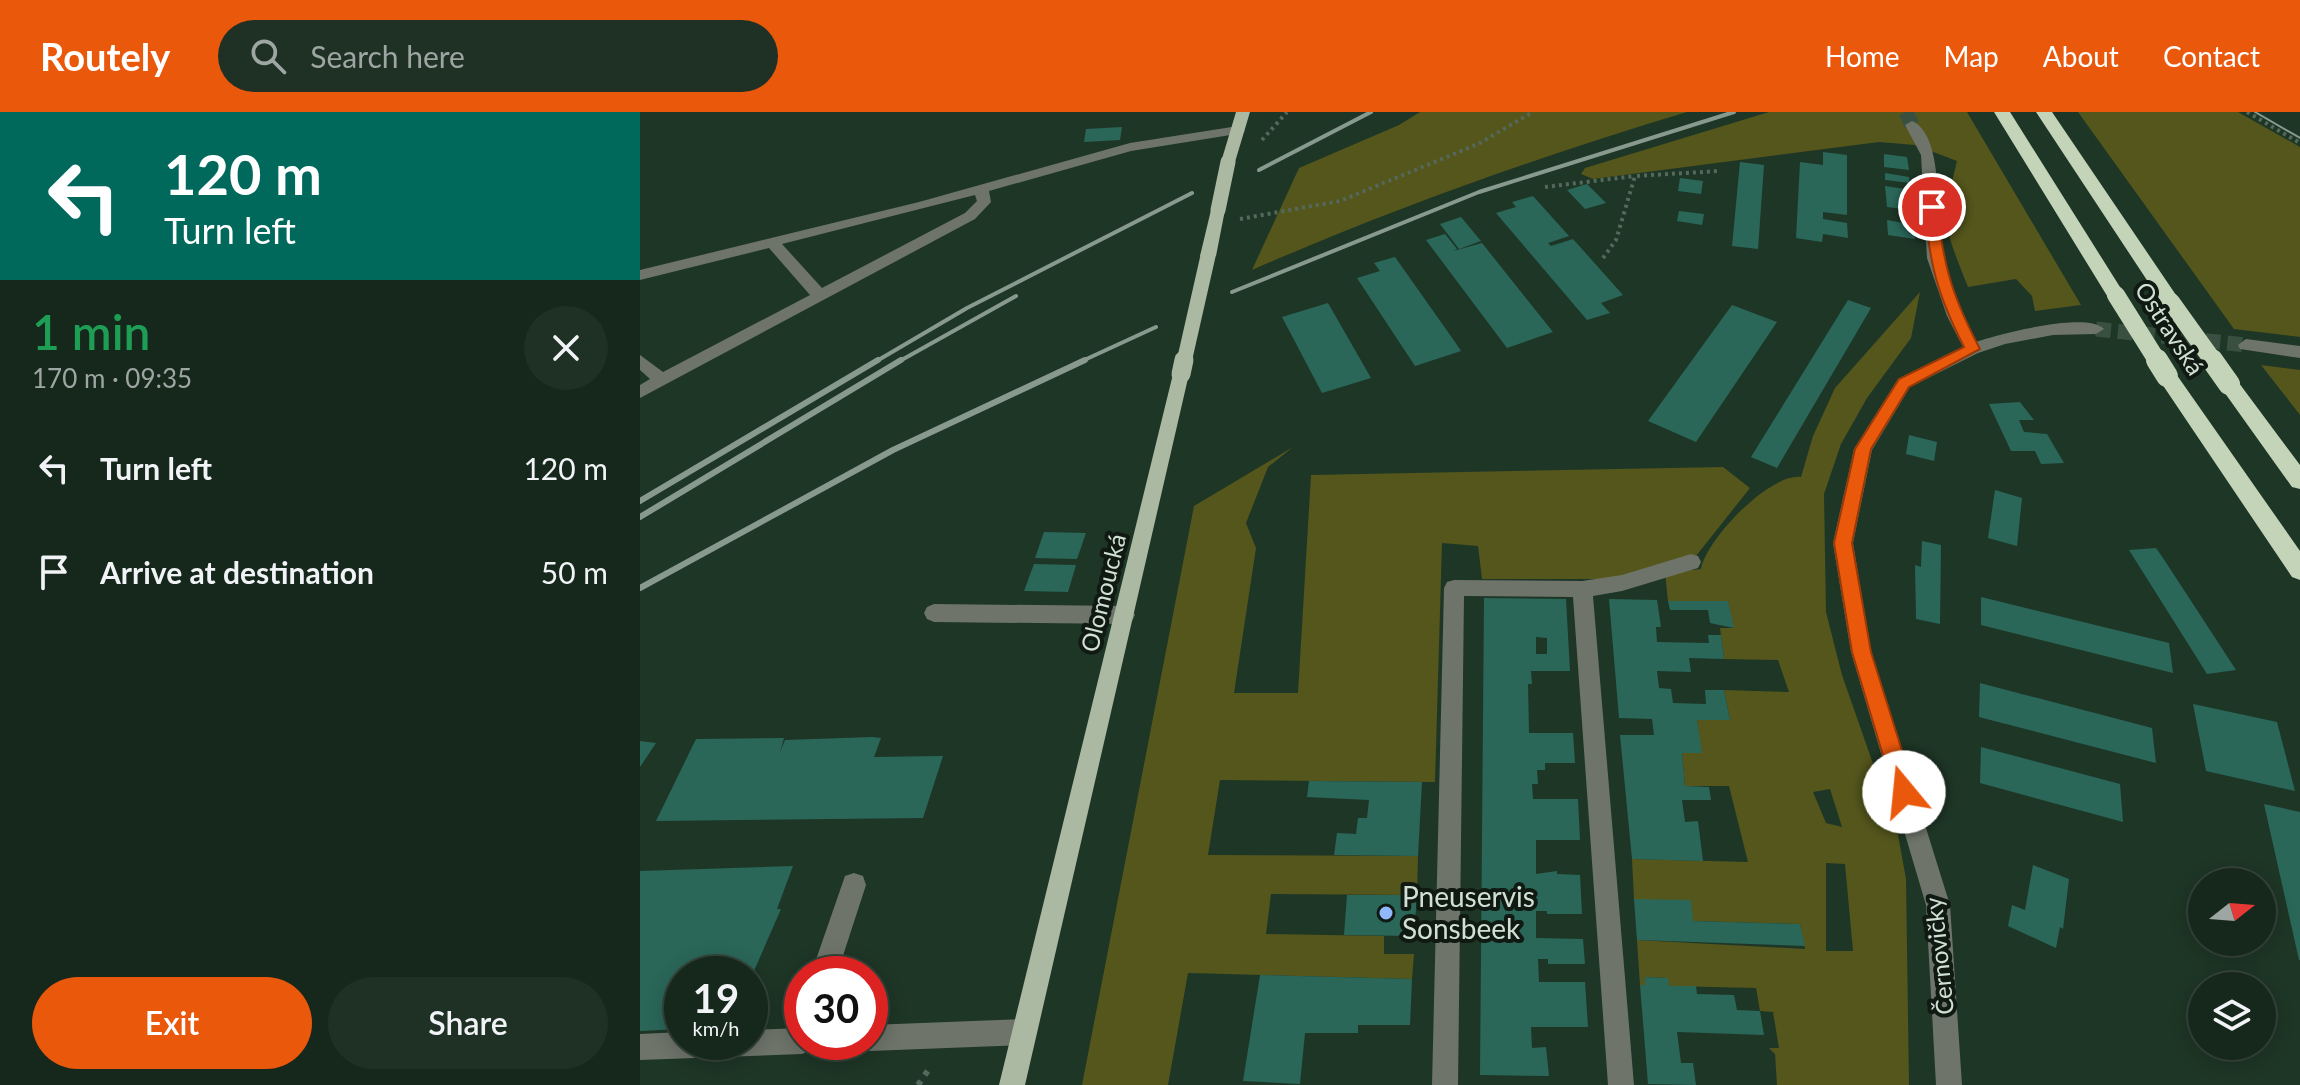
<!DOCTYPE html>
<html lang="en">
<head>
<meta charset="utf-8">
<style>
	:root { --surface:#16281c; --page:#1f3025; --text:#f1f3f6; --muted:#9ea6a3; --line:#35443b; --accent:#ea580c }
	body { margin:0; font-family:Lato,sans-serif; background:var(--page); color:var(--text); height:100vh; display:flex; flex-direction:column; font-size:30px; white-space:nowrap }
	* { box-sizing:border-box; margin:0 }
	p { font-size:26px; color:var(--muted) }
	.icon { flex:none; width:44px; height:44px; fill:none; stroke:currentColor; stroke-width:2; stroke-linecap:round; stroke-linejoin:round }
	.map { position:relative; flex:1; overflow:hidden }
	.drawer { display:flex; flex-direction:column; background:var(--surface); width:640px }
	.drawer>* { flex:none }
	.hud { background:#00695c; color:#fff; overflow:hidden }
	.needle { width:52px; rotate:73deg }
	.buttons { position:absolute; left:1548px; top:756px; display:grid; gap:16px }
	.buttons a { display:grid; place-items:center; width:88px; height:88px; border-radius:50%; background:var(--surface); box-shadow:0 4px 20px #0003,0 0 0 2px var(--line); font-size:40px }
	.speed { position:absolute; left:24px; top:844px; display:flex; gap:16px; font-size:40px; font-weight:700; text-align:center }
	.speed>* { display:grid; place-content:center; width:104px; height:104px; border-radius:50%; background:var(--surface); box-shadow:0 4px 20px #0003,0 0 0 2px var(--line); line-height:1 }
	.speed small { font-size:20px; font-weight:400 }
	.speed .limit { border:12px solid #d22; background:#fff; color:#111 }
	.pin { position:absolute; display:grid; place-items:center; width:68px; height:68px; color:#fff; margin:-34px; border:4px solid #fff; border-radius:50%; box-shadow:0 2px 8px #0007 }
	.me { position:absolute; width:88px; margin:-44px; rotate:343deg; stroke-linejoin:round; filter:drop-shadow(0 0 6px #0008) }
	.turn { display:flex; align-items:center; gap:28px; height:168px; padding:0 32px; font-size:36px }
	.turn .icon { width:104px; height:104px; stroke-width:2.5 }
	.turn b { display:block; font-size:56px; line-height:68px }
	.round { display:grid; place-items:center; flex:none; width:84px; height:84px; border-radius:42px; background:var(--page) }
	.headline { display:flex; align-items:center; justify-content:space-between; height:136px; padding:0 32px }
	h1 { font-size:48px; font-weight:600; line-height:60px; color:#1e9e55 }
	.button { display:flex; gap:16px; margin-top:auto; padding:16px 32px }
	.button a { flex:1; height:92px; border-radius:48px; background:var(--accent); color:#fff; font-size:32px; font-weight:600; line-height:92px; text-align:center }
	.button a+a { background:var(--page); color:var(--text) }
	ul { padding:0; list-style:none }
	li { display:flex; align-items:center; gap:24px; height:104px; padding:0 32px }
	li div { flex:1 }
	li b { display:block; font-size:30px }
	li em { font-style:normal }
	header { display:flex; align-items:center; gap:48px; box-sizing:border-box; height:112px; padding:0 40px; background:var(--accent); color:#fff }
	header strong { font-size:38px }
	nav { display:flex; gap:44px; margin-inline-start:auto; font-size:28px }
	.search { width:560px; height:72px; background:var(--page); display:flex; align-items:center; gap:20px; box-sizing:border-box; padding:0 28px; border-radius:44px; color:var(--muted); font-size:30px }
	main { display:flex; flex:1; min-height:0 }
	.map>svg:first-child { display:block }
</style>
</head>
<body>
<header>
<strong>Routely</strong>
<div class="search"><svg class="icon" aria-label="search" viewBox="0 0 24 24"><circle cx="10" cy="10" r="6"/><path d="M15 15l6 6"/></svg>Search here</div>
<nav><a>Home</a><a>Map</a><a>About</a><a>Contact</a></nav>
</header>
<main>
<section class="drawer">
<div class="hud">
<div class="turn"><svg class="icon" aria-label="left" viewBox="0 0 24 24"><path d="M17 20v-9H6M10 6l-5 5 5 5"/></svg><div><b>120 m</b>Turn left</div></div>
</div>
<div class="headline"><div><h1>1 min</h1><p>170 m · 09:35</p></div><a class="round"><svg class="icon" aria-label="close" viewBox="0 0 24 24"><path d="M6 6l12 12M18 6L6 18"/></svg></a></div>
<ul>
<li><svg class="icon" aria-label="left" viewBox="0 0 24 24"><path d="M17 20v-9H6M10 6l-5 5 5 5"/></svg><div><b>Turn left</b></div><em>120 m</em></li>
<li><svg class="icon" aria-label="arrive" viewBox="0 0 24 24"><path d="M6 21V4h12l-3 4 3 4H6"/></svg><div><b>Arrive at destination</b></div><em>50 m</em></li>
</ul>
<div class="button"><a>Exit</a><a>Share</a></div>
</section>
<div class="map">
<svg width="1660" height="973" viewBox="0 0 1660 973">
	<rect width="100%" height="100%" fill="#1e3626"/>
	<path fill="#54561c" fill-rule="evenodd" d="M780,0H1047C898,45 754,96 612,158L659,56L759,13Z
		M1129,0H1327L1441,193L1395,199L1392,184L1376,167L1328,175C1304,114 1301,113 1317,49L1275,33L1239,30L953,67L941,62L945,56Z
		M1438,0H1598L1660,35V225L1594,217Z
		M1280,180L1271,226L1227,286L1201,332L1184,382L1186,500L1202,563L1258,723L1266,767L1269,973H1137L1135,942L1129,936H1139L1133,900L1120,899L1116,876L1029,874L1027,866L1005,865V873H1000L997,828L1165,837L1160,812L1053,809L994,787L992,747L1108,750L1089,674H1045L1042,641H1061L1057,608H1090L1084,578L1149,580L1138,548L1084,547L1080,516H1093L1088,489H1028L1025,461L1061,457C1066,428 1129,361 1161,365L1173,324L1195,276ZM1190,677L1202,715L1186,711L1173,680ZM1186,751L1205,752L1213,839H1186Z
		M1621,253L1660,258V303Z
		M653,335L628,355L606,411L616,436L594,581H658L671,363L1083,355L1110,376L1056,444L981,467H842L838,434L802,431L795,670L580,668L568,743L778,744L777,783L631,782L626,822L744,824V842H774L772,867L548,861L528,973H442L554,394Z"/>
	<path fill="#2a6759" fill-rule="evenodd" d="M482,15L480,28L444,30L446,17Z
		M1183,40L1207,43V103L1183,100V107L1207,111L1208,126L1183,122L1182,130L1156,126L1160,50L1183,53Z
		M1244,42L1267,45L1269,58L1244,55Z
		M1100,50L1124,53L1118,137L1092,134Z
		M1245,61L1269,65L1270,71L1245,68Z
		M1040,66L1063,69L1061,82L1038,79Z
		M947,72L966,91L945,97L927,78Z
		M1245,74L1271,78L1272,98L1247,95Z
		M893,84L929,124L908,131L911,134L933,127L983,183L961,191L970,201L947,208L856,101L876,95L872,90Z
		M1039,99L1064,102L1062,113L1037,109Z
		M821,105L841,129L819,137L800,112Z
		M1247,108L1274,113L1275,127L1248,123Z
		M805,122L817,137L813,139L842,131L913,220L867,236L786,128Z
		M755,145L815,230L821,239L775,254L717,166L740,159L734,151Z
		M1208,188L1231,196L1137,356L1111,345Z
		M688,191L731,266L682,281L642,205Z
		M1092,193L1137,210L1056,330L1008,309Z
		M1380,290L1394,308H1379L1384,320L1407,322L1424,351L1401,352L1395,339H1371L1349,292Z
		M1269,323L1297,330L1294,349L1266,342Z
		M1355,378L1382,386L1377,434L1348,426Z
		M404,420L446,421L437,447L395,446Z
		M1282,429L1301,433L1300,512L1276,507L1275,453L1281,455Z
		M1516,436L1525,449L1596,558L1567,562L1489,438Z
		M394,452L436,453L428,480L384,479Z
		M1341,485L1529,531L1533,561L1341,513Z
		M844,486L926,487L930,559H891L892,572H888L889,621H933L935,651H905V658H897L898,672H892L893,687H938L940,728H896V762L917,759V762L940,763L942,802H907V799H896V826L943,827L945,852H908V847H898L899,870H945L948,915H891L892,936L906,935L909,964L840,963ZM896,525L907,526V542H896Z
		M969,487L1017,488L1021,515H1016L1017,530L1069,531L1068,523H1081L1084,547L1049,546L1051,560L1017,559L1019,576L1031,577L1033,591L1066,592L1065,578H1084L1090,608H1057L1062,641H1042L1045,674L1069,675L1071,688H1042L1045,710L1058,709L1063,749L992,747L980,623H1014L1012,607L979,606Z
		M1028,489H1088L1094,516L1070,511L1068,498H1030Z
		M1340,571L1512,616L1516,651L1339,605Z
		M1553,592L1637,610L1655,679L1566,659Z
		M232,625L241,626L234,645L303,644L283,706L16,709L56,627L144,626L140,640L145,628Z
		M0,629L16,631L0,655Z
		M1341,635L1480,672L1483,710L1340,671Z
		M669,669L782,670L778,744L694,743L697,721L716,722L718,706H727L729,688L667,685Z
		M1624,692L1660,700V848H1659Z
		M1393,753L1429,767L1423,817L1420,815L1416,836L1368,814L1372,793L1385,798Z
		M153,754L137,797H141L110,868V862H42V917L0,919V759Z
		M707,783H777L774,824L704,823Z
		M994,787L1051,788L1053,809L1160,812L1165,834L997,828Z
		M620,863L772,867L770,913H718V921H665L660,972L603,969Z
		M1005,865L1028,866L1029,874H1056L1057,882L1094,883L1097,898L1120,899L1124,923L1037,920L1041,951H1053L1056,973L1008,972L1000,873H1005Z"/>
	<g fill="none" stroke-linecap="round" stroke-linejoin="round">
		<path stroke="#395040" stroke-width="15" stroke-dasharray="15 7" stroke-linecap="butt" d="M1266,0L1272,13
			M1456,217L1606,233"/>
		<path stroke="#54695b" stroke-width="4" stroke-dasharray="3 4" stroke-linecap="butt" d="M1607,0L1660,31
			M622,28L647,0
			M905,75L995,64
			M600,107L700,89L838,32L893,0
			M963,146L976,128L995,64L1079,59"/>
		<path stroke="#54695b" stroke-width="6" stroke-dasharray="5 7" stroke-linecap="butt" d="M278,973L291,954"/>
		<path fill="#6e7469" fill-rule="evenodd" d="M1272,9C1307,24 1294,117 1304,149C1312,177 1323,204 1336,230C1359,222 1447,199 1464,217L1456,222L1413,223L1365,232L1338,241L1270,275L1232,338L1213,431L1231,540L1310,793L1322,973H1296L1286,793L1211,540L1193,431L1214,337L1258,267L1323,235L1307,204L1287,146L1281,43L1265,13Z
			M598,14L605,18L603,21L491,39L349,79L351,90L335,107L0,286V273L10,267L0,258V243L23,260L170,183L129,136L0,168V158L279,90L490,31ZM335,83L337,89L325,101L182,176L142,132Z
			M1606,227L1660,234V246L1600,237L1598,233Z
			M1051,442L1058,444L1061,450L1058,456L982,479L953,484L994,973H968L933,485L824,484L818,973H792L804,476L807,470L814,468L942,469L982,463Z
			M294,492L485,494L492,497L495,503L492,509L485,512L294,510L287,507L284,501L287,495Z
			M214,761L223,764L226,773L197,862H171L205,764Z
			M384,907L393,911L397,920L393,929L384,933L230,939L221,935L219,930H230V913Z
			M162,916V930H175L171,938L162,942L0,948V922L42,920V930H110V918Z"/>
		<path fill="#abb9a2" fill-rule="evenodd" d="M596,0H610L595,50L588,54L581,50Z
			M578,94L585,98L576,144L568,149L560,144L571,98Z
			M541,256L549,262L385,973H359L533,262Z"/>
		<path fill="#c3d4b8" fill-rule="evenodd" d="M1354,0H1370L1485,183L1483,187H1469Z
			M1396,0H1412L1538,186V194H1524Z
			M1527,257L1534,259L1660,439V468L1652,465L1520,269L1517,264L1520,259Z
			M1589,265L1596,267L1660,353V377L1652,375L1582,277L1579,272Z"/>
		<path stroke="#889a8d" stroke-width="2" d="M1615,0L1660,26"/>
		<path stroke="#889a8d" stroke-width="4" d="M619,58L731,0
			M592,180L839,80L1094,0
			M235,250L327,196L552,81
			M258,250L376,184
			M440,250L516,215"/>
		<path stroke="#889a8d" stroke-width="6" d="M0,389L238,248
			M0,405L261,248
			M0,476L253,338L445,248"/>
		<path stroke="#abb9a2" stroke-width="15" d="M578,98L588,50
			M544,250L568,144"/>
		<path stroke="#abb9a2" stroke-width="19" d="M541,262L544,248"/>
		<path stroke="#c3d4b8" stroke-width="18" d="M1476,183L1518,250
			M1531,190L1574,250"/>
		<path stroke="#c3d4b8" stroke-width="22" d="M1517,248L1527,264
			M1572,248L1589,272"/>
	</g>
	<path fill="#ea580c" stroke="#983908" stroke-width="2" d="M1292,91L1298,95C1302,152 1313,186 1340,237L1269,275L1231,337L1212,431L1231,540L1275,680L1272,687L1264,690L1257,687L1254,680L1212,540L1194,431L1215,337L1259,267L1324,235C1298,184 1289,152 1285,95Z"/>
	<circle fill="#91b8fd" stroke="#101a13" stroke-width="3" cx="746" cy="801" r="8"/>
	<g text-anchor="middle" stroke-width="8" stroke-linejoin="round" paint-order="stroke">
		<g font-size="24" fill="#d1e0d5" stroke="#101a13">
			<text transform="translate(1529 217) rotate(57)" y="8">Ostravská</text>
			<text transform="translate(464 481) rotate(-76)" y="8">Olomoucká</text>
			<text transform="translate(1300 844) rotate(-96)" y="8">Černovičky</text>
		</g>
		<g font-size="28" fill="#d1e0d5" stroke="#101a13" text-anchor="start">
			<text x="762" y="795">Pneuservis<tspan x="762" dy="32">Sonsbeek</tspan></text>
		</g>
	</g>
</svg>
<div class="buttons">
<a><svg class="needle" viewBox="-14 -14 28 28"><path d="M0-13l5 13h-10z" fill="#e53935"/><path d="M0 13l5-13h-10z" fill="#9ea6a3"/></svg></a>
<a><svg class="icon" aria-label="layers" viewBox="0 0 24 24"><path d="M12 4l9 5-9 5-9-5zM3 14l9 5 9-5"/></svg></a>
</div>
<div class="speed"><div>19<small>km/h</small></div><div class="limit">30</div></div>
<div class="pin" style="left:1292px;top:95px;background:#d93025"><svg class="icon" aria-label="arrive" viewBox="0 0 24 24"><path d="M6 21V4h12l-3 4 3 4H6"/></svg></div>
<svg class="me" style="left:1264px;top:680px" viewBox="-20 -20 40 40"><circle r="19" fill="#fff"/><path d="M0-13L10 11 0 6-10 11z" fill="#ea580c"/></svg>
</div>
</main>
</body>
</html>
